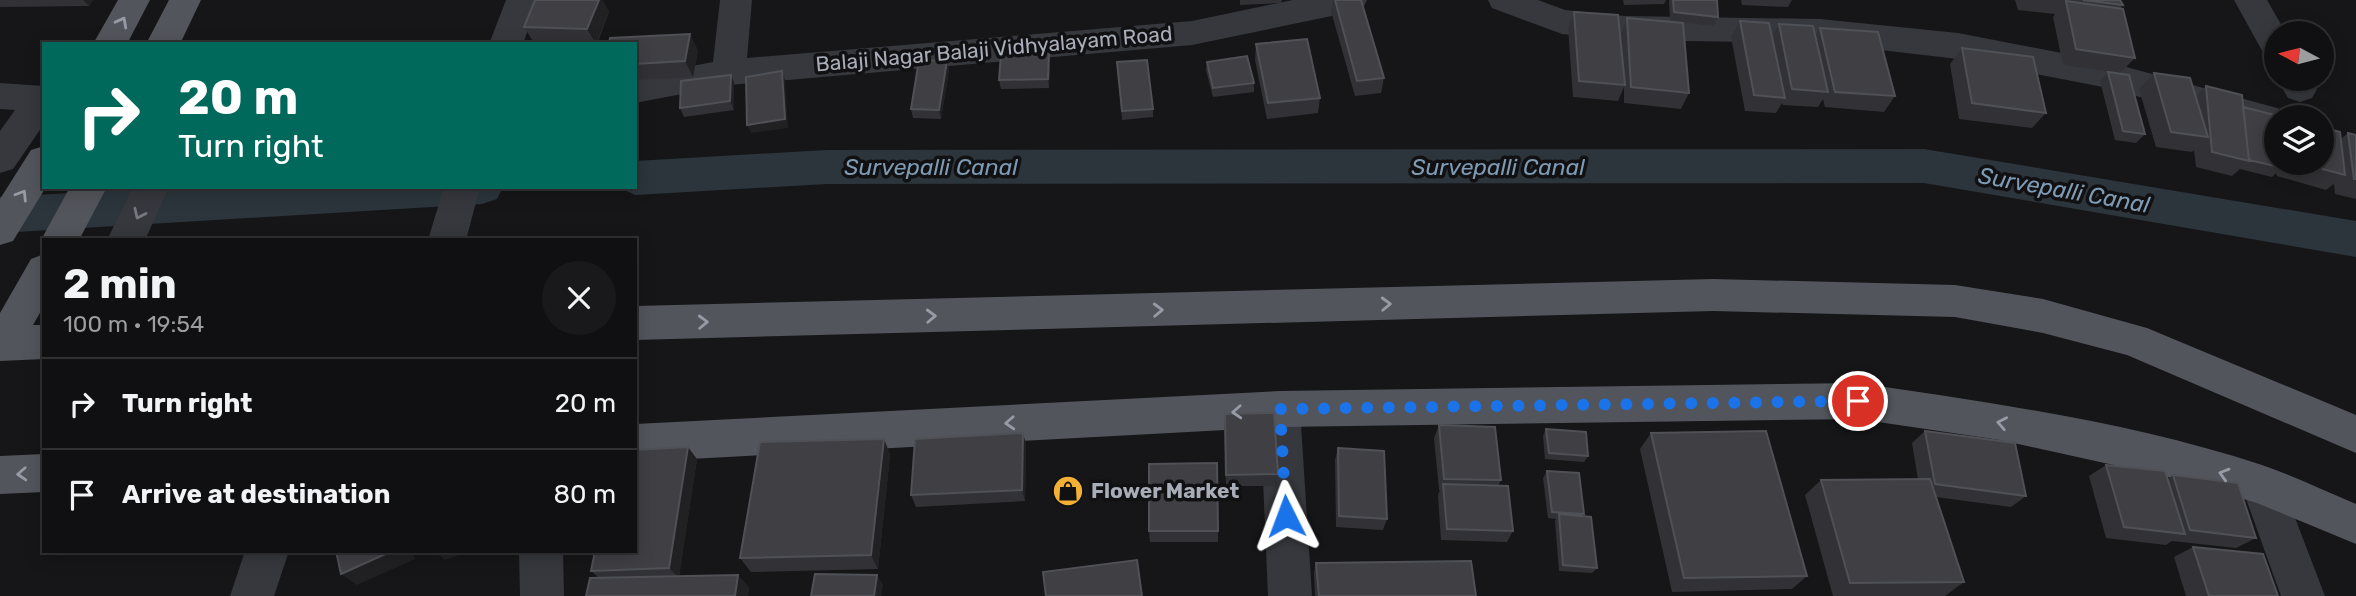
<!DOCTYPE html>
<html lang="en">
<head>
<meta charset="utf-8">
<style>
	:root { --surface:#101012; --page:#19191b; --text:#f1f3f6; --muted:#9c9d9f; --line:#303032 }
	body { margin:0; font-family:Rubik,sans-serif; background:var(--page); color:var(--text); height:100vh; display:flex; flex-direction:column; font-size:26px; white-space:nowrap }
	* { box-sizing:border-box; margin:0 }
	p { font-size:23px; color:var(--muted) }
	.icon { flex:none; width:38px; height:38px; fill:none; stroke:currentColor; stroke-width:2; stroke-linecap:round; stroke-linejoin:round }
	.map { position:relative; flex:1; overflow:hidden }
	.side { position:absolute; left:42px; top:238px; width:595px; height:315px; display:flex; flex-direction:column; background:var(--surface); border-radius:0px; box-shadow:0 4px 18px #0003,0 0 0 2px var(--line) }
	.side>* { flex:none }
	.hud { position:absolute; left:42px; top:42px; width:595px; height:147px; border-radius:0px; box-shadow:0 4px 18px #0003,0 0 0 2px var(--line); background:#00695c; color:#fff; overflow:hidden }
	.needle { width:46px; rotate:277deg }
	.controls { position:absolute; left:2264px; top:21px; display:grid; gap:14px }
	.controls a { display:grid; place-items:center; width:70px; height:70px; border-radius:50%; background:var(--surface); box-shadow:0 4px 18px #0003,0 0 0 2px var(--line); font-size:35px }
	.pin { position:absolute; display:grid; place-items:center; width:60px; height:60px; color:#fff; margin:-30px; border:4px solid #fff; border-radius:50%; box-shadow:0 2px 7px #0007 }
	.me { position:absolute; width:77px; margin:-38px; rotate:357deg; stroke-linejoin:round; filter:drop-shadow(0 0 5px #0008) }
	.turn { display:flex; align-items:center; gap:24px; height:147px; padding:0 21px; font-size:32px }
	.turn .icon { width:91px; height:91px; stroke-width:2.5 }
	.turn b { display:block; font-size:49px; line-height:60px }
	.round { display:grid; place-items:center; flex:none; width:74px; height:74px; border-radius:37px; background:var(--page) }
	.headline { display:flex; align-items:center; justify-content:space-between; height:119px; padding:0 21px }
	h1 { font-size:42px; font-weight:700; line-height:52px }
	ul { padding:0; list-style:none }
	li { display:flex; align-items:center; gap:21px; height:91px; padding:0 21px; border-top:2px solid var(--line) }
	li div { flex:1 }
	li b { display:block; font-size:26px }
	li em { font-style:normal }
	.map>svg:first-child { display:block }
</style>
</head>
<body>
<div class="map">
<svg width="2356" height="596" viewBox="0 0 2356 596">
	<rect width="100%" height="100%" fill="#161618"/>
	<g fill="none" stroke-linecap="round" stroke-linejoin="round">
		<path fill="#2c353c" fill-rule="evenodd" d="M1924,149L2356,221V257L1924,183L827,184L635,195L618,187H635V161L827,150Z
			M175,187H503L497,199L482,204L0,233V197Z"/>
		<path fill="#37383d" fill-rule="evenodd" d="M506,0H538L523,44H489Z
			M720,0H752L747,58L1192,21L1293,0H1367L1363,8L1351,12L1192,45L729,85L635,103V77L713,62Z
			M1488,0H1538L1565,10L1625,16L1820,19L1958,33L2108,62L2277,108L2289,112L2292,117H2277V136L2108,88L1958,59L1820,43L1625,40L1562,34L1492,8Z
			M2234,0H2267L2286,33H2277V60L2265,56Z
			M2277,79H2312L2317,89L2312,98L2300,102L2288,98Z
			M0,83L44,86V124L13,169L0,173V131L15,110L0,109Z
			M133,187H169L145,240H107Z
			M444,187H480L466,240H428Z
			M1280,391L1294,396L1300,409L1312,596H1268L1260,409L1266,396Z
			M2262,466L2277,471L2325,596H2281L2241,485L2247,471Z
			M245,551H289L274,596H230Z
			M519,551H563L564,596H520Z"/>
		<path fill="#53555c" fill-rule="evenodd" d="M118,0H150L127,44H93Z
			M169,0H201L180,44H146Z
			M44,146V187H46L13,241L0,245V199L31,150Z
			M70,187H107L79,240H44V245L41,240Z
			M44,254V306L33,325H44V359L0,361V313L31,259Z
			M1713,279L1955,285L2043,299L2147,328L2356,415V453L2127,355L2043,333L1955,317L1713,311L635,340V306Z
			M1858,383C1993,403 2131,422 2262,465C2294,476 2325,491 2356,504V544L2257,503L2177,479L2000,440L1858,419L1280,427L635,462V424L1280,391Z
			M44,454V492L0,494V456Z"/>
	</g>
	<path fill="#323236" d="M0,0H93L89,6L0,7Z
		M535,0H602L609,12L597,44L534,43L524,27Z
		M1240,0H1282L1281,3L1240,5Z
		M1333,0H1361L1384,78L1381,93L1355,96L1331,11Z
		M1623,0H1666L1664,4L1624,5Z
		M1669,0H1717L1718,17L1714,26L1670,21Z
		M1741,0H1792L1788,7L1742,5Z
		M2015,0H2120L2123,5L2120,9L2135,58L2120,73L2063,65L2053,17L2055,14L2018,10Z
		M1574,12L1622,63L1621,34L1627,18L1689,93L1681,109L1624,103V87L1618,101L1573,97L1568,28Z
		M1740,21L1772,36L1779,24L1815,36L1820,28L1895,96L1884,112L1825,107L1823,99L1818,107L1783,105L1782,103L1776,113L1745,111L1731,37Z
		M635,44L698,50L693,77L635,80Z
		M1256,44L1320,98L1318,113L1267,119L1255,60Z
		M1962,48L2046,113L2032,128L1959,119L1950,64Z
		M947,61L949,70L941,119L913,118L911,109Z
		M1050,62L1049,88L1001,89L999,80Z
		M1117,62L1153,109V117L1122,120Z
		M1207,62L1254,83V92L1213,97L1206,70Z
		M2108,72L2145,134L2136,143L2115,140L2100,81Z
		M2154,73L2196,96L2206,86L2243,107L2277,163H2322L2341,139L2348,133L2356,135V199L2335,194L2334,184L2326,190L2277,176L2276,173L2272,177L2240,169L2232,176L2196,167L2194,150L2192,152L2156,147L2139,89Z
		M731,75L734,83V110L684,117L680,108Z
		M1225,414L1278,474L1277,486H1226L1224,426Z
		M1439,425L1501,480L1498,486L1513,531L1507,542L1441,540L1438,495L1440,490H1439L1434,438Z
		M1546,429L1588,456L1584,462L1545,459L1543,436Z
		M1925,431L2026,496L2011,507L1936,497L1964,582L1945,596H1833L1805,495L1821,480L1918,479L1912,443Z
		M1023,433L1026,445L1025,501L916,507L911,495Z
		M1651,433L1807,576L1792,589L1672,592L1640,449Z
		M884,439L890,455L878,569L751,572L740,558Z
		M1338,448L1387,519L1383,530L1336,527L1335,460Z
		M697,459L679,576L738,575L749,588L748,596H586L599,578L591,571Z
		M2106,465L2168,479L2173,475L2256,538L2236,548L2172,541L2166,545L2106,538L2089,476Z
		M1547,471L1584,514L1583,516L1597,568L1592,573L1559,571L1555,521L1556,519L1548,518L1543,478Z
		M1149,531H1218V542H1150Z
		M2193,547L2278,596H2186L2174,557Z
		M1316,563L1476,596H1315L1314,573Z"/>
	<path fill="#212124" d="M83,0H93L89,6Z
		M599,0H602L609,12L596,44L587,29Z
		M690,34L698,50L693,77L685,61Z
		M1049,53L1050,62L1049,88L1048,79Z
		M947,61L949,70L941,119L939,110Z
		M782,71L785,80L788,128L751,133L747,125Z
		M731,75L734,83V110L730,101Z
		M1023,433L1026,445L1025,501L1022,490Z
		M884,439L890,455L878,569L871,555Z
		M688,447L697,459L679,578L669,568Z
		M392,551H413L415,559L357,585L341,574Z
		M434,551H471L445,560Z
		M738,575L749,588L748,596H735Z
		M877,575L883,585L881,596H874Z"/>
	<path fill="#3f3f44" stroke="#4f5156" stroke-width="2" d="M535,0H599L587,29L524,27Z
		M1335,0H1361L1384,78L1357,81Z
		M1673,0H1717L1718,17L1674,12Z
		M2083,0H2120L2123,5Z
		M2066,1L2123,9L2135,58L2076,49Z
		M1574,12L1618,15L1625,85L1579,81Z
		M1627,18L1683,23L1689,93L1631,87Z
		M1740,21L1769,23L1785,98L1754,95Z
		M1779,24L1813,26L1828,92L1792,89Z
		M1820,28L1878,32L1895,96L1835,92Z
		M690,34L685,61L635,64V44H609L610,38Z
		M1307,39L1320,98L1268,103L1256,44Z
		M1962,48L2033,57L2046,113L1972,103Z
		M1049,53L1048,79L999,80L1001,54Z
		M1247,56L1254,83L1213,88L1207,62Z
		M919,60L947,61L939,110L911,109Z
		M1147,60L1153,109L1122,111L1117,62Z
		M782,71L785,119L747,125L746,77Z
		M2108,72L2129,75L2145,134L2123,131Z
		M2154,73L2190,78L2208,137L2171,132Z
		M731,75L730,101L680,108L681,81Z
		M2206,86L2242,95L2249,161L2212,152Z
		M2243,107L2275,115L2277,129V163H2281L2282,168L2249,160Z
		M2322,127L2340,132L2345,175L2300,163H2322Z
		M2348,133L2356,135V179H2354Z
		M1274,413L1278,474L1226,475L1225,414Z
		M1439,425L1495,427L1501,480L1444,479Z
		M1546,429L1586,432L1588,456L1549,453Z
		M1766,431L1807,576L1684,578L1651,433Z
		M1925,431L2015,443L2026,496L1935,484Z
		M1023,433L1022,490L911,495L915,439Z
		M884,439L871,555L740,558L760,442Z
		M688,447L669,568L591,571L595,551H635V450Z
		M1338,448L1384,451L1387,519L1339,516Z
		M1217,463L1218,531H1149V464Z
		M2106,465L2165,471L2185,534L2124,527Z
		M1547,471L1579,473L1584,514L1552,512Z
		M2173,475L2238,483L2256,538L2190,530Z
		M1930,479L1964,582L1850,583L1821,480Z
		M1443,484L1508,486L1513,531L1447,529Z
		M1559,514L1591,517L1597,568L1563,565Z
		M2193,547L2263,554L2278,596H2209Z
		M336,551H392L341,574Z
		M1137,560L1142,596H1046L1043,572Z
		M1471,561L1476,596H1319L1316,563Z
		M815,574L877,575L874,596H811Z
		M738,575L735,596H586L590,578Z"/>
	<defs><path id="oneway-chevron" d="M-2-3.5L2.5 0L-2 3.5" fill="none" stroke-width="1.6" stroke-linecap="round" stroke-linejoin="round" transform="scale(1.75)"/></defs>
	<g stroke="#979ba6">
		<use href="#oneway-chevron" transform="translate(122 22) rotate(-62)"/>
		<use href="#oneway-chevron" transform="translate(22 195) rotate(-58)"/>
		<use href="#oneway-chevron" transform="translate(1386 304) rotate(-2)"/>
		<use href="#oneway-chevron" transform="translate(1158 310) rotate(-2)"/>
		<use href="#oneway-chevron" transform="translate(931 316) rotate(-2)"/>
		<use href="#oneway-chevron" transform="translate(703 322) rotate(-2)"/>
		<use href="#oneway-chevron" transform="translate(1237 412) rotate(177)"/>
		<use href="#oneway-chevron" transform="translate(1010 423) rotate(177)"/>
		<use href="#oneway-chevron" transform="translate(2002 423) rotate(-169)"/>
		<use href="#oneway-chevron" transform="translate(22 474) rotate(177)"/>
		<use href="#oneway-chevron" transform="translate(2224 474) rotate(-164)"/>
	</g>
	<use stroke="#757881" href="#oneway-chevron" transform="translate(139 214) rotate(115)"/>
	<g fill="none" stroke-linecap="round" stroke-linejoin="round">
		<path stroke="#1a73e8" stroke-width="12" stroke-dasharray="0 21.6" d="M1286,516L1280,409L1858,401"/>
	</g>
	<defs>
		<g id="shop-disc" transform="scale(1.575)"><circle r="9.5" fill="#f2b134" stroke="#111113"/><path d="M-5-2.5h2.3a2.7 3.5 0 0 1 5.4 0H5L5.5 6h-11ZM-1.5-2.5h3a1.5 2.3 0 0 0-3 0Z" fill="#111"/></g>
	</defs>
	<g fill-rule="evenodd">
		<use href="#shop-disc" x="1068" y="491"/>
	</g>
	<g text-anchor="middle" stroke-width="7" stroke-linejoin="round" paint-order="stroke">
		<g font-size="21" fill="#a8adb8" stroke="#111113">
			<text transform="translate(994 49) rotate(-5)" y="7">Balaji Nagar Balaji Vidhyalayam Road</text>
		</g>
		<g font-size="21" font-weight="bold" fill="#a8adb8" stroke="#111113" text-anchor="start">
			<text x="1091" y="498">Flower Market</text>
		</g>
		<g font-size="23" font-style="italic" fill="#7f9bb3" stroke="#111113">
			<text x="931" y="175">Survepalli Canal</text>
			<text x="1498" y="175">Survepalli Canal</text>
			<text transform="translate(2064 190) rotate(10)" y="8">Survepalli Canal</text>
		</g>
	</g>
</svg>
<div class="controls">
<a><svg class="needle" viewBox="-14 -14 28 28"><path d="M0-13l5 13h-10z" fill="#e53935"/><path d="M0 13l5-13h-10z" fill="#9c9d9f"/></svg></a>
<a><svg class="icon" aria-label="layers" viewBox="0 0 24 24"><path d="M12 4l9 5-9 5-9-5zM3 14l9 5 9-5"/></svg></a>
</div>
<div class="pin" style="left:1858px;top:401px;background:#d93025"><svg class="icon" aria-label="arrive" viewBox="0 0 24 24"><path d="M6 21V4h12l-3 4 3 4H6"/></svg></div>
<svg class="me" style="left:1286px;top:516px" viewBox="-20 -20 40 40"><path d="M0-17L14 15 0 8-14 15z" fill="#1a73e8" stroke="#fff" stroke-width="4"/></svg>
<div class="hud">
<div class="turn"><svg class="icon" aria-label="right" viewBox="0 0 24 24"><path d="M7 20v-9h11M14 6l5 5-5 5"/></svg><div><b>20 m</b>Turn right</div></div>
</div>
<section class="side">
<div class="headline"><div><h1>2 min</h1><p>100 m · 19:54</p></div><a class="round"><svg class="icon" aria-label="close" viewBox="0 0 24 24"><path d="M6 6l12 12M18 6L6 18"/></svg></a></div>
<ul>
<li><svg class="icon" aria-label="right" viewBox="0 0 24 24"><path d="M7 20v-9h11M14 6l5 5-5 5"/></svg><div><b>Turn right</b></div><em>20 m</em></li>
<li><svg class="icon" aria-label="arrive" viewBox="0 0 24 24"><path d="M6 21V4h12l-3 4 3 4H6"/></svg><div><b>Arrive at destination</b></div><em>80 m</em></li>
</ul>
</section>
</div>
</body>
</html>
